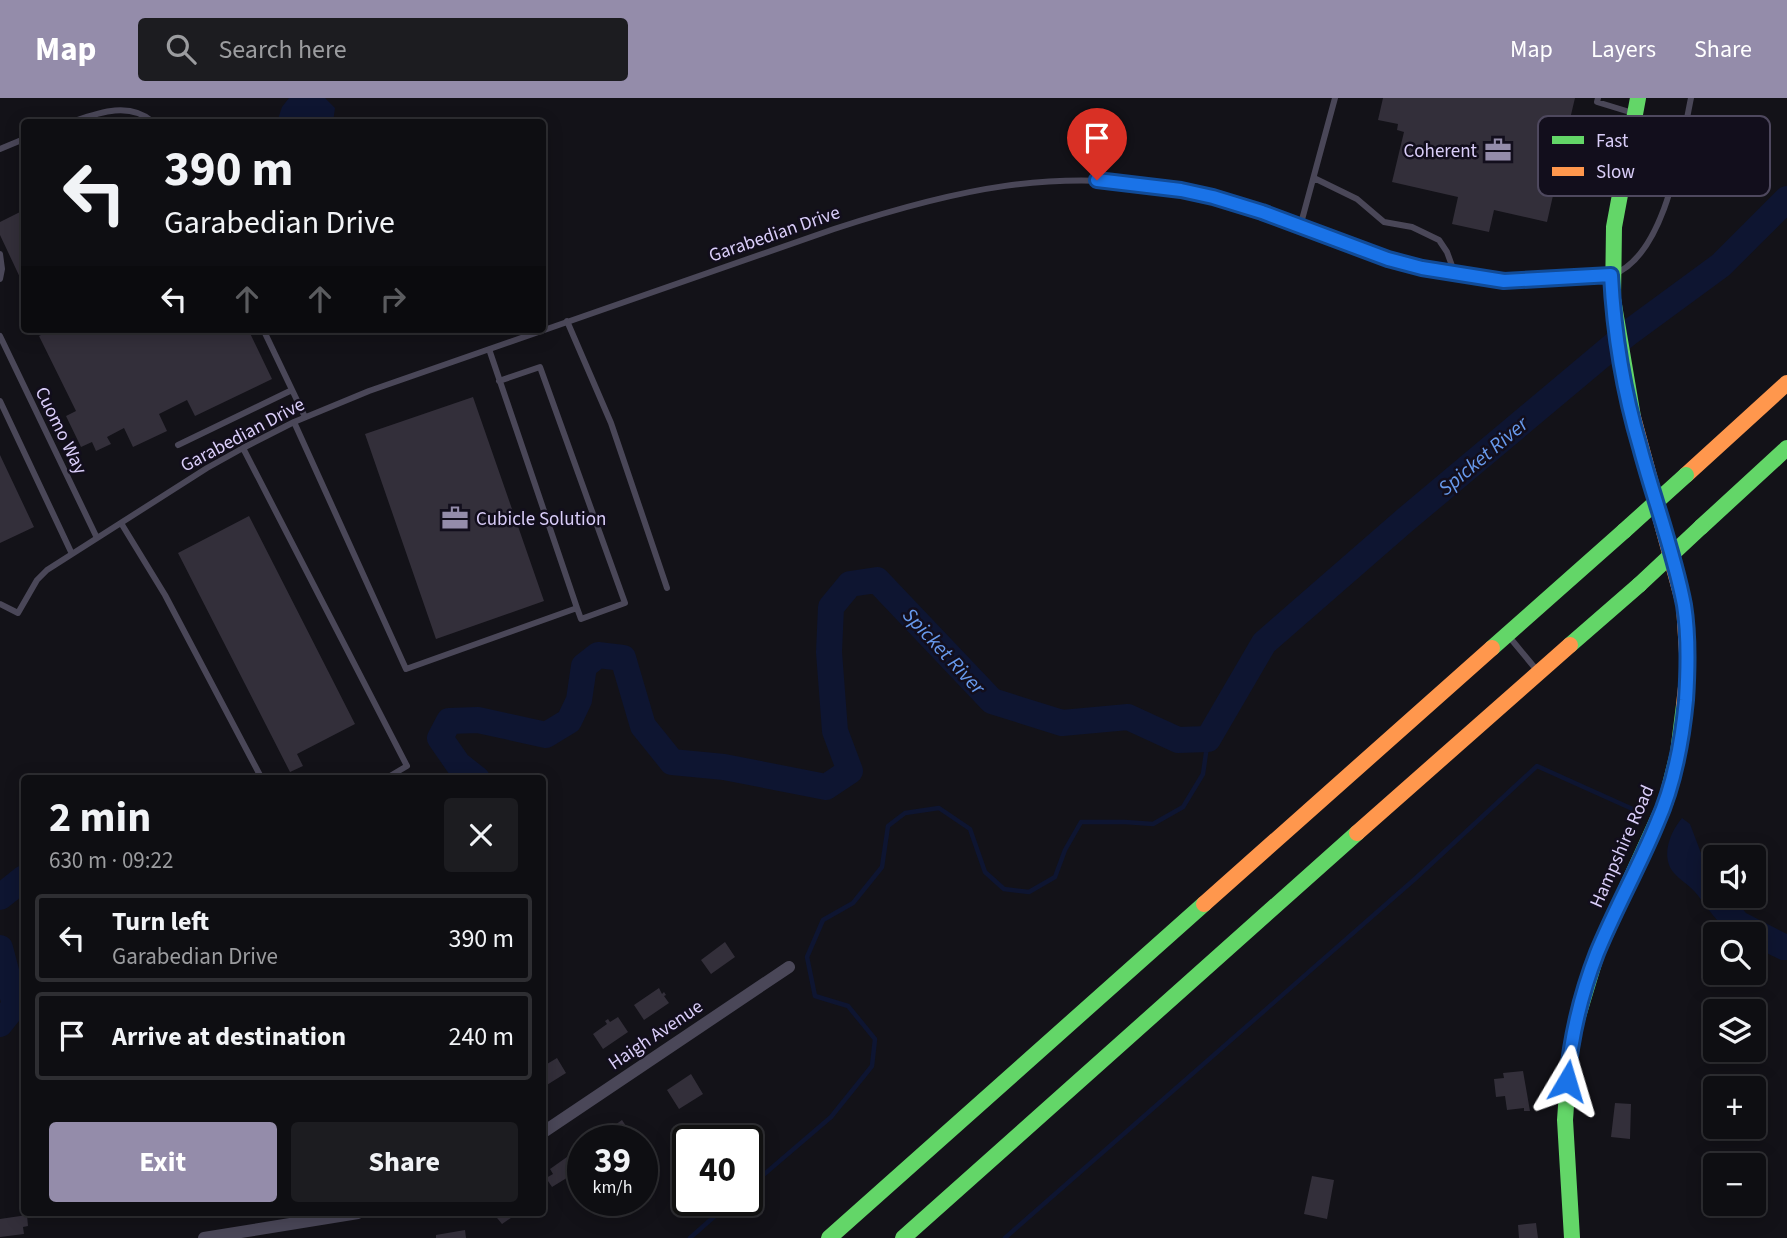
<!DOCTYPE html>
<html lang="en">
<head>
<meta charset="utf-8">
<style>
	:root { --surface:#0e0e12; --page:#1c1c20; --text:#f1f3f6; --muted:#9b9c9f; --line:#2e2e32; --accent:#948caa }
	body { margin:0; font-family:"Source Sans 3",sans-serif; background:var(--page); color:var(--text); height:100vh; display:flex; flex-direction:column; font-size:26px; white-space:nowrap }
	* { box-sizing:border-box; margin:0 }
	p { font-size:23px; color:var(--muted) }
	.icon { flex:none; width:38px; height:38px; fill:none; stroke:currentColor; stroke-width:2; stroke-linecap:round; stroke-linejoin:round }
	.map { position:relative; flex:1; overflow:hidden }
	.drawer { position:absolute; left:21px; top:677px; width:525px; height:441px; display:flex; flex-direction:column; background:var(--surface); border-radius:7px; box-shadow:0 4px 18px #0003,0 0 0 2px var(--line) }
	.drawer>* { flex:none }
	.hud { position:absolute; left:21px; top:21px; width:525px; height:214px; border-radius:7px; box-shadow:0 4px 18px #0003,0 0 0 2px var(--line); background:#0e0e12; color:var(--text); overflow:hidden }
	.buttons { position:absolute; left:1703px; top:747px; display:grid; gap:14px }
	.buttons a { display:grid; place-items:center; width:63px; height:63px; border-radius:7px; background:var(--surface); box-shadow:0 4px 18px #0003,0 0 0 2px var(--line); font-size:35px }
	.speed { position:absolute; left:567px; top:1027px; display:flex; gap:14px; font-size:35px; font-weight:700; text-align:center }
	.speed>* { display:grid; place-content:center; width:91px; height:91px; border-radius:50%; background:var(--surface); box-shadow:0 4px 18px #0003,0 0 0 2px var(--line); line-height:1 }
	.speed small { font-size:18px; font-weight:400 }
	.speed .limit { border:4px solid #111; border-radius:10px; background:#fff; color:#111 }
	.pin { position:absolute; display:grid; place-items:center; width:60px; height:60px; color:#fff; margin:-72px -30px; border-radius:50% 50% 50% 0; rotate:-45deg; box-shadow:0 0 7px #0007 }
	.pin .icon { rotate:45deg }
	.me { position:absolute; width:77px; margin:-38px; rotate:7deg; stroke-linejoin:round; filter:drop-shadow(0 0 5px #0008) }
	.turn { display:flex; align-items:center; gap:24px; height:147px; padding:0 28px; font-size:32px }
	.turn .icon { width:91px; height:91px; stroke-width:2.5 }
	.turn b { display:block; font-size:49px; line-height:60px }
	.lanes { display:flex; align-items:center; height:66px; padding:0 28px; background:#0003; justify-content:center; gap:35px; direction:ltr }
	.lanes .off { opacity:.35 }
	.round { display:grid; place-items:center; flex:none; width:74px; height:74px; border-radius:7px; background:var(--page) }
	.summary { display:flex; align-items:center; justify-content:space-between; height:119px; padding:0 28px }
	h1 { font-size:42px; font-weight:700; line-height:52px }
	.cta { display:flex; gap:14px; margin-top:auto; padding:14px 28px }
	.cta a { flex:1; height:80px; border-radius:7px; background:var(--accent); color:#fff; font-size:28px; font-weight:700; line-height:80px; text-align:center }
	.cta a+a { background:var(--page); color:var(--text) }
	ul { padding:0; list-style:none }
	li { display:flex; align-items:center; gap:21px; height:88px; margin:0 14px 10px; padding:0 14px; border:4px solid var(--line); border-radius:7px }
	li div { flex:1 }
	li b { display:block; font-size:26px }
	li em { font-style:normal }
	header { display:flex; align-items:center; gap:42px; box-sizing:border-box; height:98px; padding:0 35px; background:var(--accent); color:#fff }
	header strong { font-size:33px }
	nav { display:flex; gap:38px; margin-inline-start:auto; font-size:24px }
	.search { width:490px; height:63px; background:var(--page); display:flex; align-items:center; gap:18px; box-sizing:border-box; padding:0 24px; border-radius:7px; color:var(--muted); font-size:26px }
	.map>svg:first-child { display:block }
</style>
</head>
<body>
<header>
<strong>Map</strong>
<div class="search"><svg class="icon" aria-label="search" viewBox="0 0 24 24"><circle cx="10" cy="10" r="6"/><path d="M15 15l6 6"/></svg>Search here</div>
<nav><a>Map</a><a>Layers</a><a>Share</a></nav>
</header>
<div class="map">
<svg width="1787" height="1140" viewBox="0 0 1787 1140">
	<rect width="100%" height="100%" fill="#131218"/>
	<path fill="#0e1531" d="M289,0H325L335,10L333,24H277L282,9Z
		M1682,720L1690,726L1704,763L1715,776V798H1732L1746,815L1787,836V862H1781L1754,849V836H1731C1714,821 1709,811 1695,794C1689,787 1680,782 1674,775C1660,759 1670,734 1682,720Z"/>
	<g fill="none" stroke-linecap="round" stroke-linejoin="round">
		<path stroke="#0e1531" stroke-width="4.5" d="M747,1091L831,1019L872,968L875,941L848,908L815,898L807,859L823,822L853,805L882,769L888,728L905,715L939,710L970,731L985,774L1004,791L1029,794L1055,779L1065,752L1081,724H1125L1153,726L1183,709L1203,676L1208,641
			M690,1140L733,1102
			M1005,1140L1416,780L1537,668L1637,713"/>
		<path stroke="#0e1531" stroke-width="26" d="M477,681L458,666L440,640L449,623L478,622L546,637L569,623L579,602L584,568L598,557L623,560L643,628L672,664L724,669L826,689L850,673L835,633L829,554L831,509L850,486L877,482L992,603L1062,625L1128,619L1178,642L1208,641L1264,545L1404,423L1627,236L1721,167L1787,101
			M0,799L24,780
			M0,850L15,907L0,926"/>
	</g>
	<path fill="#332f3a" d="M1383,0H1575L1570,21L1602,28L1591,78L1559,71L1547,124L1494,112L1489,134L1452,126L1458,99L1392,84L1404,34L1397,32L1398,26L1378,22Z
		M24,112V188L0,137V124Z
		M45,231H248L272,281L195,318L187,302L159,316L167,333L133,349L124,330L107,339L111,346L96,353L92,344L81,349L66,318L76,313L39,238L47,234Z
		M473,299L544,503L436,541L365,336Z
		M0,357L34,429L0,445Z
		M249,418L355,626L297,656L303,668L290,674L178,455Z
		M725,844L735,859L711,876L701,862Z
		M659,890L662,896L664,894L666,897L664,898L669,905L644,922L634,907Z
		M618,919L628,934L603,951L593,936L607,926L605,923L608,921L610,924Z
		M557,960L566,975L542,990V969Z
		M1523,973L1530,1013H1524V1010L1507,1012L1505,998L1496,999L1494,981L1504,980L1503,975Z
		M691,976L703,996L679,1011L667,992Z
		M1615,1005L1631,1006L1630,1041L1611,1039Z
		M622,1022L632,1037L623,1043H601L598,1039Z
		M574,1054L583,1070L552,1089L546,1080L553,1076L550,1071Z
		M1312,1078L1334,1082L1327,1121L1304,1116Z
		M70,1115H99V1117L70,1120Z
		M493,1115H518L502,1126Z
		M27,1117L28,1128L23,1129L24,1136L0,1139V1121Z
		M1536,1125L1538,1140H1519L1518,1127Z
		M465,1132L466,1140H436V1137Z"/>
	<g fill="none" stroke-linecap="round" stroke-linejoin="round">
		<path stroke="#4a4758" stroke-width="6" d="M1598,0L1597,4L1633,15
			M72,24C98,15 129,3 153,24
			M0,51L24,41
			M1314,80L1357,101L1384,124L1412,129L1439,142L1447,154L1455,176
			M1300,129L1335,0
			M0,156L2,171L0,181
			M567,223L611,325L667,490
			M263,231L305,319
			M0,238L97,440
			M499,283L540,269L625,505L581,521L577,510
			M0,303L72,456
			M294,324L406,571L577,510L489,251
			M178,347L292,292
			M243,350L407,668L385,681
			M121,425L165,497L262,681
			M0,506L18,515L37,482L47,472L207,370L243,350L294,324L369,293L834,131C953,92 1056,68 1182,92C1253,105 1318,138 1387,161C1421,172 1471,183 1506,183C1522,183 1538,181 1554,180C1570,180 1598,182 1612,177C1666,158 1681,48 1691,0
			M1511,541L1535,570"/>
		<path stroke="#4a4758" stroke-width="12" d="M542,1035L789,869
			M204,1140L358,1115"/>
		<path stroke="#63d668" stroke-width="16" d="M1633,319L1613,201L1614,129L1638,0
			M1701,429L1787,350
			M1570,547L1639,487
			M1492,550L1624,433
			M829,1140L1204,806
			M903,1140L1357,735
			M1572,1140L1565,1022L1569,966L1575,928L1597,855L1666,703L1678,655L1684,607"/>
		<path stroke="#ff974d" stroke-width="16" d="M1633,319L1684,507L1688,571L1684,607
			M1686,377L1787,285
			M1357,735L1570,547
			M1204,806L1492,550"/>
		<path stroke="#63d668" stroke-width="16" d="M1624,433L1686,377
			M1639,487L1701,429"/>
	</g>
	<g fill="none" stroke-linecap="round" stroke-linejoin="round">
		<g stroke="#114b97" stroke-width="18">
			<path id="route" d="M1097,82L1181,92L1213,99L1262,114L1388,161L1422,170L1504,183L1611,177C1614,234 1624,295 1640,349C1654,402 1674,454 1684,507C1689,538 1688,571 1686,602C1682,644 1674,687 1657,725C1639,769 1615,811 1597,855C1581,896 1571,939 1567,983"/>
		</g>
		<use href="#route" stroke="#1a73e8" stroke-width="12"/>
	</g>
	<defs>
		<g id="office-bare" transform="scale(2.1)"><path d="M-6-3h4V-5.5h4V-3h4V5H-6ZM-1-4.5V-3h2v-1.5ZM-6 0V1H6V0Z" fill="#948caa" stroke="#120e1c" stroke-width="2.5" paint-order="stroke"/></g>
	</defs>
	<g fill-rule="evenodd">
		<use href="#office-bare" x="1498" y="52"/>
		<use href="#office-bare" x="455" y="420"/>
	</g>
	<g text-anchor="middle" stroke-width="5" stroke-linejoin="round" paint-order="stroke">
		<g font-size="19" fill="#dacef9" stroke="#120e1c" text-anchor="end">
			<text x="1477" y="59">Coherent</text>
			<text x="476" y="427" text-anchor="start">Cubicle Solution</text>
		</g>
		<g font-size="19" fill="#dacef9" stroke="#120e1c">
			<text transform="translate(774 135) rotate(-19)" y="7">Garabedian Drive</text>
			<text transform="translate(62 332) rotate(64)" y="7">Cuomo Way</text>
			<text transform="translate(242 336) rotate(-28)" y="7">Garabedian Drive</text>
			<text transform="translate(1621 748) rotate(-66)" y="7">Hampshire Road</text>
			<text transform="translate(655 936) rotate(-34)" y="7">Haigh Avenue</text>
		</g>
		<g font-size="21" font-style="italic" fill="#689aed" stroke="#120e1c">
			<text transform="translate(1483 358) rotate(-40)" y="7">Spicket River</text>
			<text transform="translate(944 553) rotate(47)" y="7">Spicket River</text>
		</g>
	</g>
	<rect x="1538" y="18" width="232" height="80" rx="10" fill="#120e1c" stroke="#4e485e" stroke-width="2"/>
	<rect x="1552" y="38" width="32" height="8" fill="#63d668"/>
	<rect x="1552" y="69" width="32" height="9" fill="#ff974d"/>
	<g font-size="19" fill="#dacef9">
		<text x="1596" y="49">Fast</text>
		<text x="1596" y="80">Slow</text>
	</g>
</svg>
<div class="buttons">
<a><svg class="icon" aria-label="sound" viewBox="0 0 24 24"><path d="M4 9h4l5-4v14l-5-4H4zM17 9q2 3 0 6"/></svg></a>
<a><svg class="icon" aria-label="search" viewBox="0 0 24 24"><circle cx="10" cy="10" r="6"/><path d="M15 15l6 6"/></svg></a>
<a><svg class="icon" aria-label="layers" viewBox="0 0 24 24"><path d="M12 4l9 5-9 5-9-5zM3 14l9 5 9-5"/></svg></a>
<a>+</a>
<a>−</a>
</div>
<div class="speed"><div>39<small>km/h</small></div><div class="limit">40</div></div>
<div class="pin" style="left:1097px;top:82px;background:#d93025"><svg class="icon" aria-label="arrive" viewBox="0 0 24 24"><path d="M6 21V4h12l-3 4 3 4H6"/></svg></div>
<svg class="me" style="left:1567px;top:983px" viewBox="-20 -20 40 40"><path d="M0-17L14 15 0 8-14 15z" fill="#1a73e8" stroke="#fff" stroke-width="4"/></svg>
<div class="hud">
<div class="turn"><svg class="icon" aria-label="left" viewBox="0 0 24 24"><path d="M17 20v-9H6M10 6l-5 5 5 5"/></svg><div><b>390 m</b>Garabedian Drive</div></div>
<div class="lanes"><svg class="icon" aria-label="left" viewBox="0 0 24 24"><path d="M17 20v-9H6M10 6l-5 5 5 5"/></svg><svg class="icon off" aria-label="ahead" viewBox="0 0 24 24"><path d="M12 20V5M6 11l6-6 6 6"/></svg><svg class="icon off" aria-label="ahead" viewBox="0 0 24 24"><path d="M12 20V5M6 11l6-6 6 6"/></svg><svg class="icon off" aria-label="right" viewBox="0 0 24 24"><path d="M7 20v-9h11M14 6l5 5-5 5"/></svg></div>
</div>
<section class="drawer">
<div class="summary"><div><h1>2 min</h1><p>630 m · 09:22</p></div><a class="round"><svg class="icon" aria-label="close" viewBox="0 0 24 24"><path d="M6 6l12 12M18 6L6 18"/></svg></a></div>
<ul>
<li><svg class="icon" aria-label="left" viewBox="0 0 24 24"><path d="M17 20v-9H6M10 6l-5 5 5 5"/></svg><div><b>Turn left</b><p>Garabedian Drive</p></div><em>390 m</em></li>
<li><svg class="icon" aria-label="arrive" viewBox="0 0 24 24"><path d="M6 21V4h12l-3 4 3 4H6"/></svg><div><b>Arrive at destination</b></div><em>240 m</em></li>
</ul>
<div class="cta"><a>Exit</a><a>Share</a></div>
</section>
</div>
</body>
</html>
